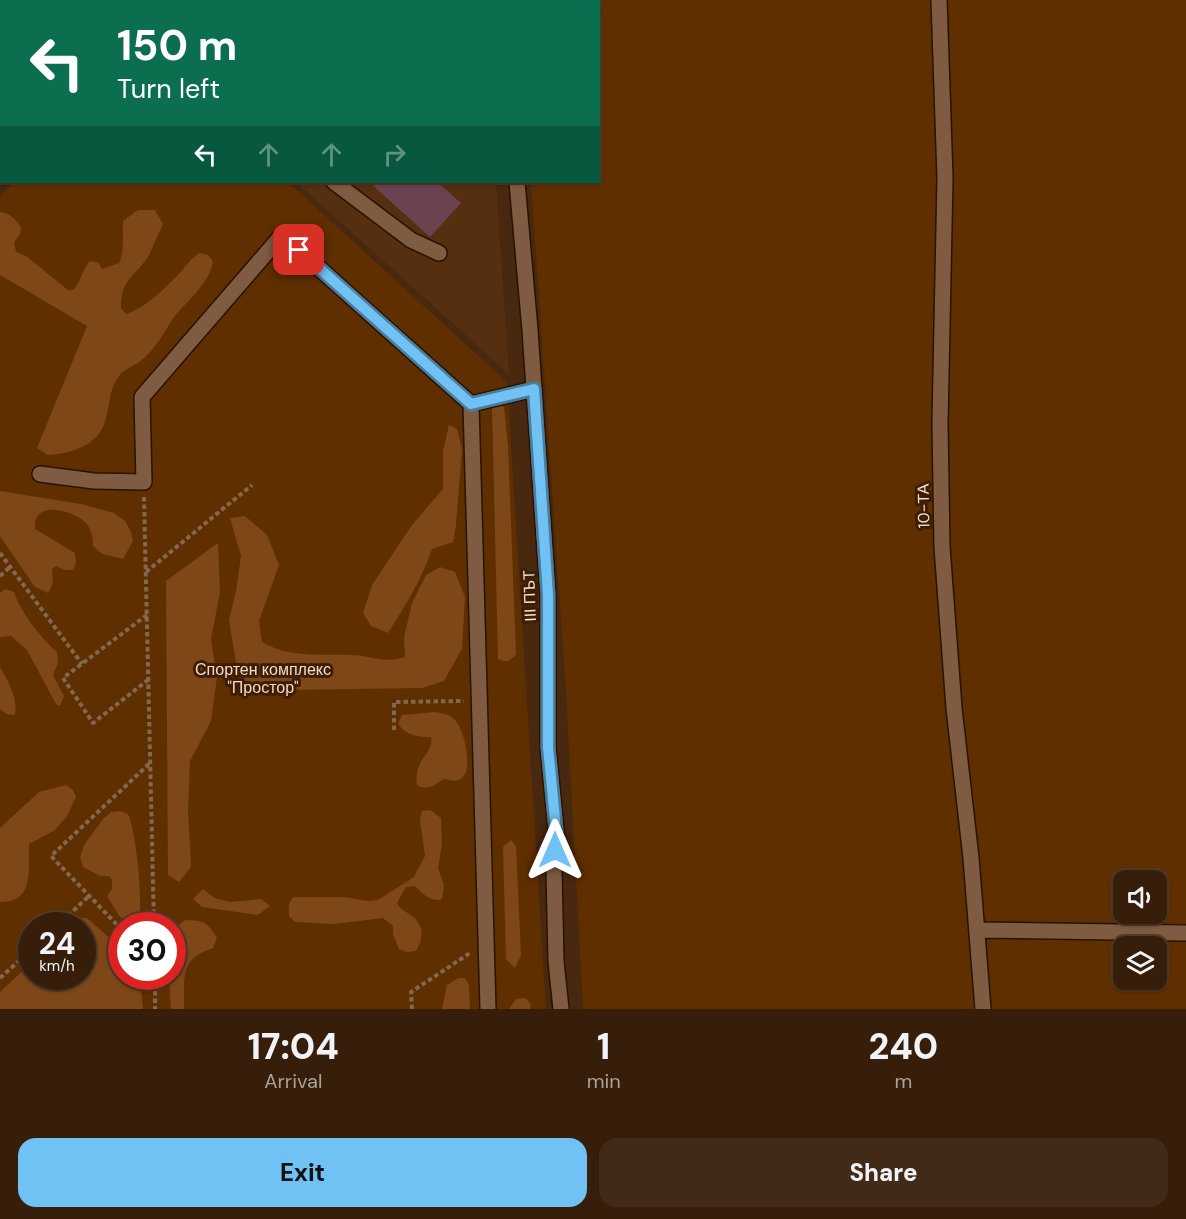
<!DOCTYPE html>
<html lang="en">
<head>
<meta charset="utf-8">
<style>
	:root { --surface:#361e0a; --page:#412b18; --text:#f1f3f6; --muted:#aaa29c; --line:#503c2b; --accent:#70c2f4 }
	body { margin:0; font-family:"DM Sans",sans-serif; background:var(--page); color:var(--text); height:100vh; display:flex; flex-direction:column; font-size:22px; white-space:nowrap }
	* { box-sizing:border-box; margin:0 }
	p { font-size:20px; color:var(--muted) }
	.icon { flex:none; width:33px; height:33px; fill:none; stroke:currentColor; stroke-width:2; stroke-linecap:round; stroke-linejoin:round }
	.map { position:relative; height:1009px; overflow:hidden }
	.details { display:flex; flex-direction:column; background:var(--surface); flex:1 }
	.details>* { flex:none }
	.guide { position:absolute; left:0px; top:0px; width:600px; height:183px; box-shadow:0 2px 4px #0004,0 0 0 2px var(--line); background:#0b6e4f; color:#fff; overflow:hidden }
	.controls { position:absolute; left:1113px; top:870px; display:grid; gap:12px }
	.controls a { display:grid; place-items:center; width:54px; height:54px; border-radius:12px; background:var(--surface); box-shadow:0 2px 4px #0004,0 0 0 2px var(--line); font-size:30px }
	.speed { position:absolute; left:18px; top:912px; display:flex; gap:12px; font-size:30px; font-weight:700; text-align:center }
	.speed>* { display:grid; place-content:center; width:78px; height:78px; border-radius:50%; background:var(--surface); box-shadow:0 2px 4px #0004,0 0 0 2px var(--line); line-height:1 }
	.speed small { font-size:15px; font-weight:400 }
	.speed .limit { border:9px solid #d22; background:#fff; color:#111 }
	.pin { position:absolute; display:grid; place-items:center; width:51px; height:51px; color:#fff; margin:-26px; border-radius:12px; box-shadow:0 3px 9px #0006 }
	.me { position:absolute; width:66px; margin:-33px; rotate:0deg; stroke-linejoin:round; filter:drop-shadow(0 0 4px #0008) }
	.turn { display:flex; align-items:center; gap:21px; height:126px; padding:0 18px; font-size:27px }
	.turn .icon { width:78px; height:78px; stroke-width:2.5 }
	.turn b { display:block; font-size:42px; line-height:51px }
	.lanes { display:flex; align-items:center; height:57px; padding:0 18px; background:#0003; justify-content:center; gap:30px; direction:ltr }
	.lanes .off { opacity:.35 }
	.eta { display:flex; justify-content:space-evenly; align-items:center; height:102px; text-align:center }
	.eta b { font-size:36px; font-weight:800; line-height:42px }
	.cta { display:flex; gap:12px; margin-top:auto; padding:12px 18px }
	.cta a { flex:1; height:69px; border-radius:18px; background:var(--accent); color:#111; font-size:24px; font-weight:800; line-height:69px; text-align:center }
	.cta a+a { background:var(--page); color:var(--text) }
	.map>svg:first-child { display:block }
</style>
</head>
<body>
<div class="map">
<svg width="1186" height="1009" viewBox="0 0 1186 1009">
	<rect width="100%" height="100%" fill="#48280e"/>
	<path fill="#552f0f" d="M152,0H484V1L151,2Z
		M296,182H496L509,374Z"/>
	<path fill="#5f2f00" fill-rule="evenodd" d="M0,0H67L2,2L0,81Z
		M513,0H1186V1009H583L566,692L531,182H598V2ZM1124,880H1156V914H1124ZM1124,946H1156V980H1124Z
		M14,182H288L507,382L546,1009H0V197ZM32,926H82V976H32ZM122,926H172V976H122Z"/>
	<path fill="#7e4718" d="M138,210H155L163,224C158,234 154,245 149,255C136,277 121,277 121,308L126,314C145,308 162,291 176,277C184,269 189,260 199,253L208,255L213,261C210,284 185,302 172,320C163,334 157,346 145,357C137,366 123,368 117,379C106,396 111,420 98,435C86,449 65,454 48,455L37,448L87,326L0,275V212C10,213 15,219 21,227L20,234L14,242L16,252L26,256L68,290H73C81,282 82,270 90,261L99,263L102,269L119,263C125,251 122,235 123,221Z
		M495,404L504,407L508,446L516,654C511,661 506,663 498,659L492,408Z
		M449,425L457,429L462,449L456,525L453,542L432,549C422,579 405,606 388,633L371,626L363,613L372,585L412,525L443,489V451Z
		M0,491L81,504L114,513L125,521L131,532L133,541L123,559L102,554L93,546C93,538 92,530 86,523C73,510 32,499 35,529L75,553L76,562L73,570H65L56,566L52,569C53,578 54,585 48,593L35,587L0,536Z
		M245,516L267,535L279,565L259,621L262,642C290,658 319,654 350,655C373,655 380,664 405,657L404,637L412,603L426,575L440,567L455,572L465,597L462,649L444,681L422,688L286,690L244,683L236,663L229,620L236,591L241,556L230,518Z
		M218,543L220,592L211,639L217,677L211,721L190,761L188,810L191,867L179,882L168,875L166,581Z
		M6,589L14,592C21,613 41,638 57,652L58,663L53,675L64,696L60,706L56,704L27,650L11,636L0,637V593Z
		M0,667C8,681 18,698 15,715L6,714L0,709Z
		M435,712C441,713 449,714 453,718C464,727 473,766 463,777C458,783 451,780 444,779C435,785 428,791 417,785C413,758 434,755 431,737C418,737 407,736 398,724L402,715Z
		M66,785L73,790L76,797L67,816L55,830L29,844C28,869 35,903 0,902V828L39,792Z
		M430,810L441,818L442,844L438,868L444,885L442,899C431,903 422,893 415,886L406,887L397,903C401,911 406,911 412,916C425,926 423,939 416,951L407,952L399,949L393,934V926L383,918L334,924L295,922L289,916C289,909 287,902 294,897H344L368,901L378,900L414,877L425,856L420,820L422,811Z
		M120,811L128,814C136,829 145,913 137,925H130L119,916L107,896L112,889V880L109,876H100L83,867L80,857L84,845L103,819L111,812Z
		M511,840L516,846L521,955L515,968L506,959L503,847Z
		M203,889L214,898L230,902L261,899L270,906L258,915L202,907L193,899Z
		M82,918H87L121,948L122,976L137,977L141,989L143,1009H0V992L31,963L32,976H82V926L72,925Z
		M185,920C204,921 207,921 217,938L213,948C178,959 185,979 184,1009H171L169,977L172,976L173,930Z
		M458,978H465L469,985L470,1009H442L447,985Z
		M525,998L531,1004L530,1009H509L516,999Z"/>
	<path fill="#6b4250" d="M369,182H437L461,203L430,237Z"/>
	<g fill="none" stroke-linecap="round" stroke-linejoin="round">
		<g stroke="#291201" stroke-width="18">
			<path id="minor" d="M153,0L155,2
				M501,0V2
				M939,0L945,178L940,423L942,547L954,708L971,858L983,1009
				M110,2L111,0
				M0,133L2,131
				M334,182L411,240L439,253
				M517,182L530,330L548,595V747L556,830L554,871L556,961L561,1009
				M471,404L534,389
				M40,474L94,481L144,482L142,397L282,235L471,404L488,1009
				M977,930L1186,933"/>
		</g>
		<path stroke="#836750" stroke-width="4" stroke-dasharray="4.5 3" stroke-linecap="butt" d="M144,497L154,926
			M0,553L82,664
			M146,572L252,485
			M0,576L10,567
			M147,615L63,678L93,723L148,680
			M394,730V702L464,701
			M57,926L89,896
			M122,930L51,856L149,764
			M155,976V1009
			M0,978L32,949
			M412,1009L411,992L470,953"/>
		<use href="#minor" stroke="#7e5b41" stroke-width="15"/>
	</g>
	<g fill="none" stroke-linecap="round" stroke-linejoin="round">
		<g stroke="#497e9f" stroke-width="15">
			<path id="route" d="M299,250L471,404L534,389L548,595V747L556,830L555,850"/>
		</g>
		<use href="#route" stroke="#70c2f4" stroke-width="10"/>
	</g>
	<g text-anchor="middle" stroke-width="6" stroke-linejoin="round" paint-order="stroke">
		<g font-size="16" fill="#f5e0d1" stroke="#3d1e04">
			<text transform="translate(923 506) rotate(-91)" y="6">10-ТА</text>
			<text transform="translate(529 596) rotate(-92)" y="6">ІІІ ПЪТ</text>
		</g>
		<g font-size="16" fill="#f3d9c7" stroke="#3d1e04">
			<text x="263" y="675">Спортен комплекс<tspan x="263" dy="18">"Простор"</tspan></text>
		</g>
	</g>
</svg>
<div class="controls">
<a><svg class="icon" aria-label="sound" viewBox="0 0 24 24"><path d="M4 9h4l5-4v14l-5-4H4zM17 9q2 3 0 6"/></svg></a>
<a><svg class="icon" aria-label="layers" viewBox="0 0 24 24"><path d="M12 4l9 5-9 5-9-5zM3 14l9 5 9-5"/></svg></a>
</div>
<div class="speed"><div>24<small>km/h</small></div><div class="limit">30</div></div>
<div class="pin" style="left:299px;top:250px;background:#d93025"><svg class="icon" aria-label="arrive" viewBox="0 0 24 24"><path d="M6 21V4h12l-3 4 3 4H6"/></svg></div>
<svg class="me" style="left:555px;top:850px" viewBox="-20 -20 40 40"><path d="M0-17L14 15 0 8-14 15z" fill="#70c2f4" stroke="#fff" stroke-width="4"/></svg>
<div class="guide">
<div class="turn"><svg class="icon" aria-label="left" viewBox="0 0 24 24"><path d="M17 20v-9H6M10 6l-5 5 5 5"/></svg><div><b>150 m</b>Turn left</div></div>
<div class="lanes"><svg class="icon" aria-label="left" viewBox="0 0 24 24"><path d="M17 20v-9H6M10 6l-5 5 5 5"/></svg><svg class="icon off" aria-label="ahead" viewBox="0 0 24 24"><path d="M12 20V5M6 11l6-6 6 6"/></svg><svg class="icon off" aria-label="ahead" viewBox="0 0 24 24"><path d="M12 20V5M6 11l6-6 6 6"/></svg><svg class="icon off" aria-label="right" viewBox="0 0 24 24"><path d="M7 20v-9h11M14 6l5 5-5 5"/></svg></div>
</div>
</div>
<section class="details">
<div class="eta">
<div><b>17:04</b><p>Arrival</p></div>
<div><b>1</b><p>min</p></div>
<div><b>240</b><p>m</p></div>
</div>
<div class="cta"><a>Exit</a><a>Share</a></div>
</section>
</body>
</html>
